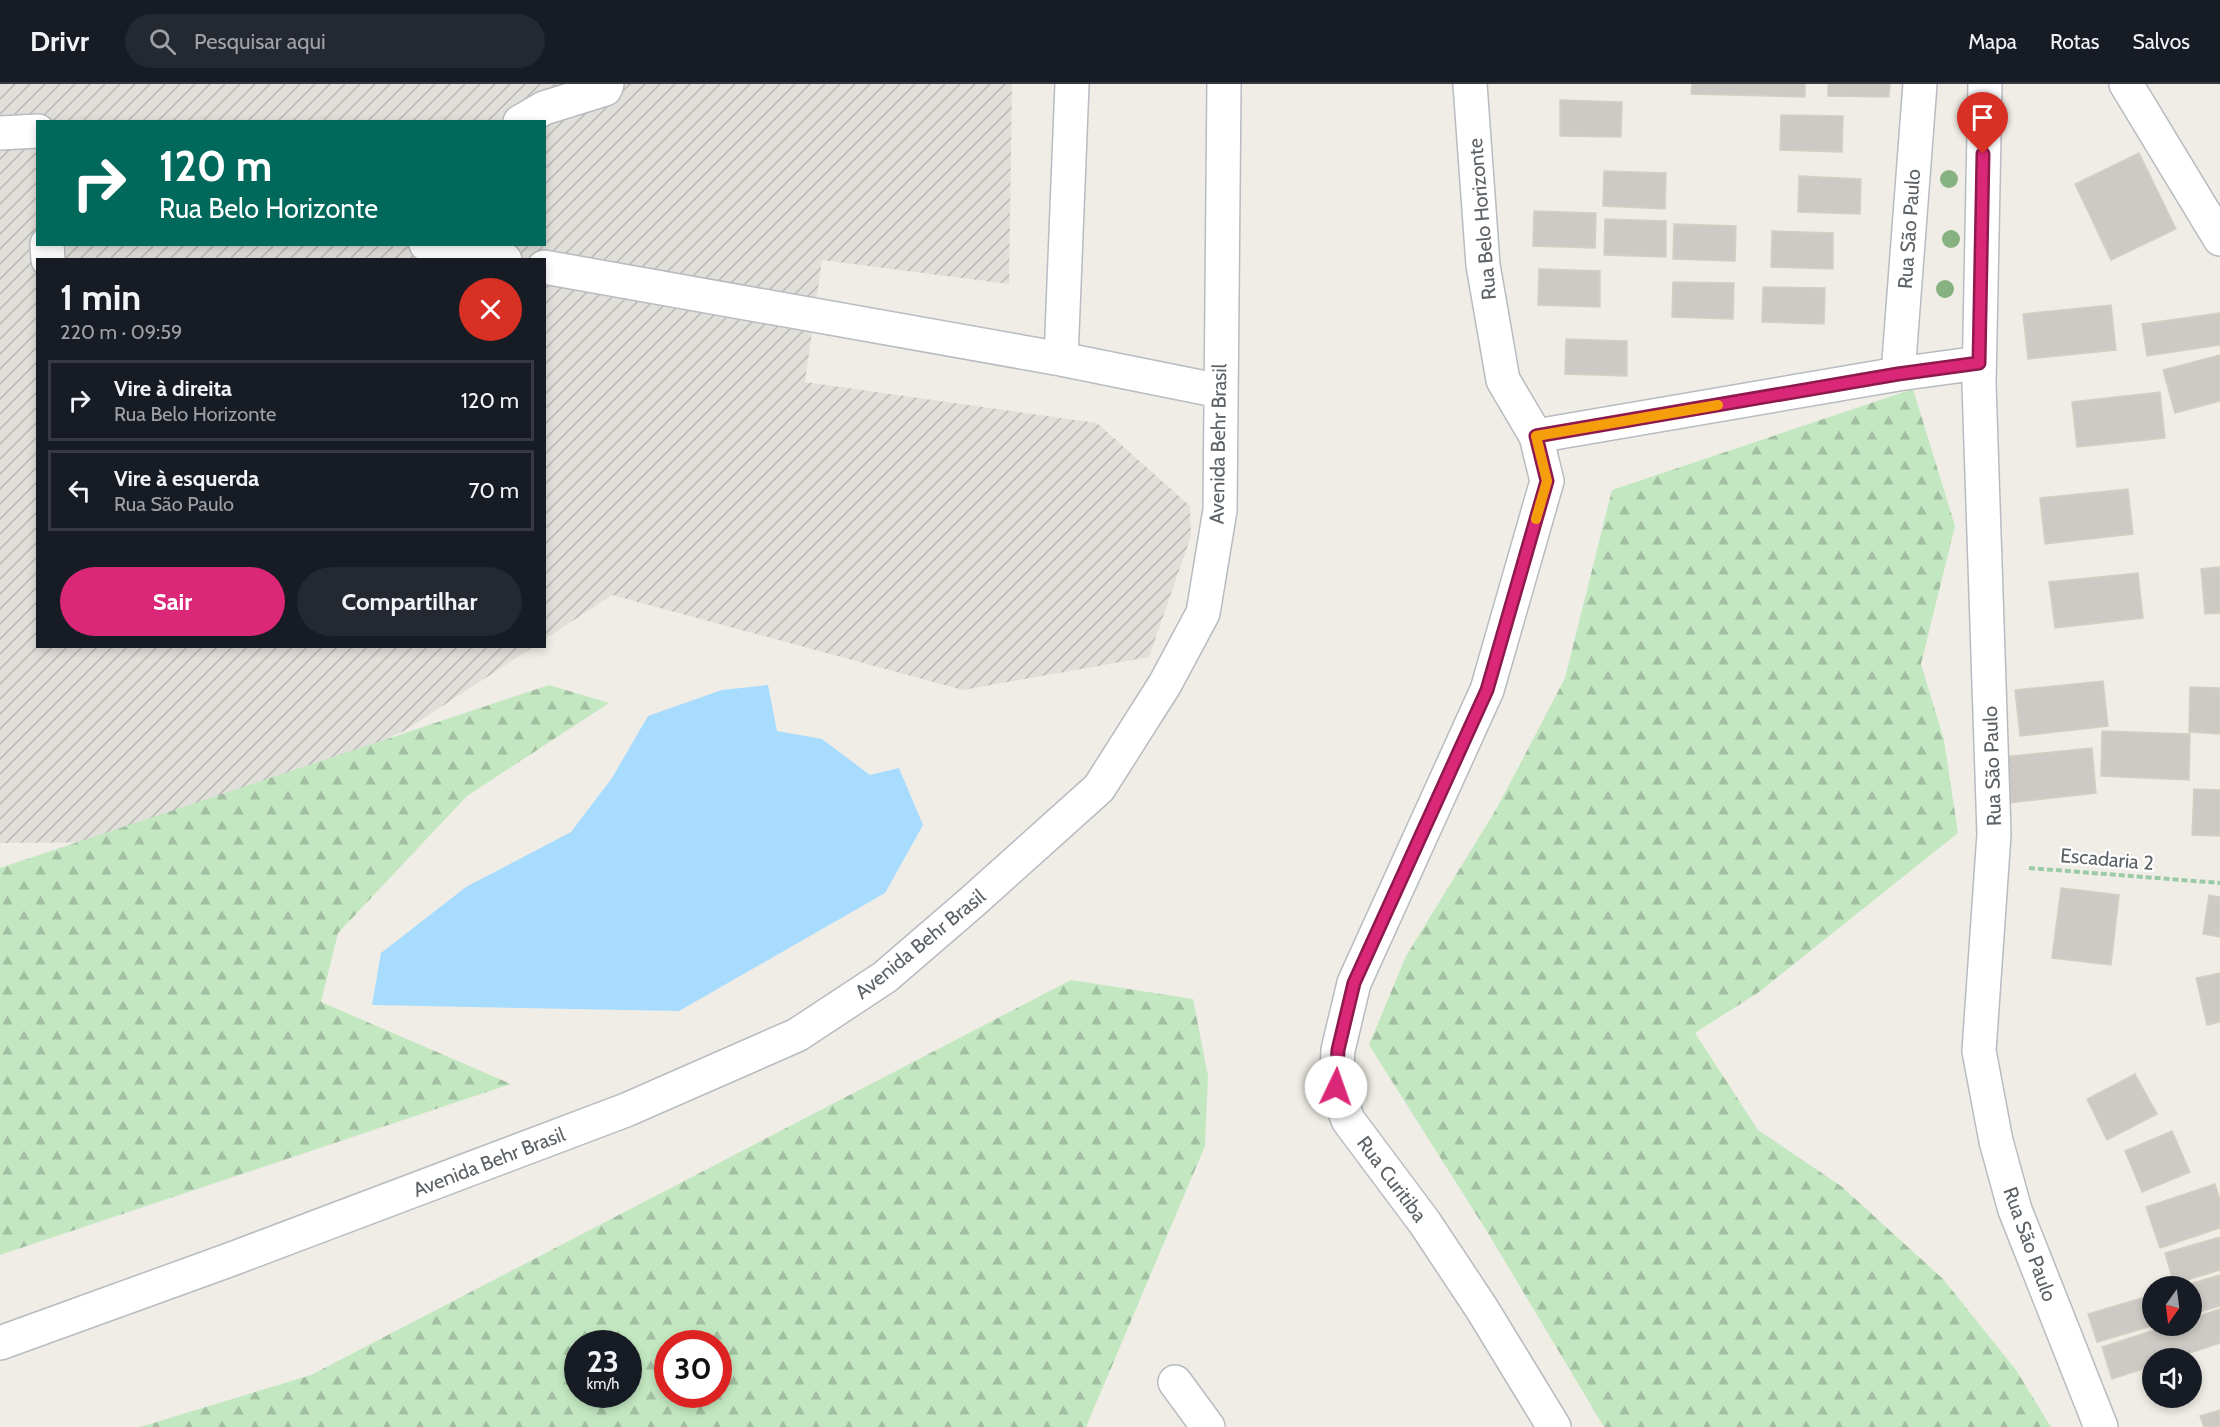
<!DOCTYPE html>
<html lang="pt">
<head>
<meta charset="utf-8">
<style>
	:root { --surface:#171b24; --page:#242831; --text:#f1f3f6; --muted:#9ea1a6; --line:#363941; --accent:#db2777 }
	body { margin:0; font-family:Cabin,sans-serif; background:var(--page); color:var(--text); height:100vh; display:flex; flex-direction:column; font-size:22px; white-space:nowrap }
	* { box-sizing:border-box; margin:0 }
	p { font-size:20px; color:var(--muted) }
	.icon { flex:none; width:33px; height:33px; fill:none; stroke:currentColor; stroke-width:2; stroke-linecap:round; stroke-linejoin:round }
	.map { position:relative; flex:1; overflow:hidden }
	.details { position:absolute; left:36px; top:174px; width:510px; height:390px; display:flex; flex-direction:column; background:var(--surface); border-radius:0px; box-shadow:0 3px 9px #0003 }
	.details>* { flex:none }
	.banner { position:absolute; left:36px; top:36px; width:510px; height:126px; border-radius:0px; box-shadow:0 3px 9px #0003; background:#00695c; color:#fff; overflow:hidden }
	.needle { width:39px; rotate:194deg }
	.controls { position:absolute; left:2142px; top:1192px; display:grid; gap:12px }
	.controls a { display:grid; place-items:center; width:60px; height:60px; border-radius:50%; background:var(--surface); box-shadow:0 3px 9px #0003; font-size:30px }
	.speed { position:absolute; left:564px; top:1246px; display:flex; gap:12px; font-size:30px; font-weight:700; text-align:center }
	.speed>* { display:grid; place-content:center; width:78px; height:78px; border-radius:50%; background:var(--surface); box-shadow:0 3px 9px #0003; line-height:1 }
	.speed small { font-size:15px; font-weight:400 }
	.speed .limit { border:9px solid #d22; background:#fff; color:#111 }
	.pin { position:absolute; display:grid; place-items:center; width:51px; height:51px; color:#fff; margin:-62px -26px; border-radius:50% 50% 50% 0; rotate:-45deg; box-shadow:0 0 6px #0007 }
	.pin .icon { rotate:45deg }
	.me { position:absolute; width:66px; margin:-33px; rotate:3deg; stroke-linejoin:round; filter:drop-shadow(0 0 4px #0008) }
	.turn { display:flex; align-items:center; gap:21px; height:126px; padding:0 24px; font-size:27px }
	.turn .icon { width:78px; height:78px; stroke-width:2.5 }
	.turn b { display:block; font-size:42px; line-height:51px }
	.round { display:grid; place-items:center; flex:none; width:63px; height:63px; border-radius:32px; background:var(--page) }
	.head { display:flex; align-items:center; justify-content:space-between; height:102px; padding:0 24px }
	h1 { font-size:36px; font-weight:700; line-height:45px }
	.cta { display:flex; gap:12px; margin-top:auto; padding:12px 24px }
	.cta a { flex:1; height:69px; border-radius:36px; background:var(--accent); color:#fff; font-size:24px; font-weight:700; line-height:69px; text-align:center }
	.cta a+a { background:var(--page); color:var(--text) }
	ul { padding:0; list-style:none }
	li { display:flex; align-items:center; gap:18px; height:81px; margin:0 12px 9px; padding:0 12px; border:3px solid var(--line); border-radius:0px }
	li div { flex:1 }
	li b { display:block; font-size:22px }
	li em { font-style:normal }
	header { display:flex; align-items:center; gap:36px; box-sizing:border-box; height:84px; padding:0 30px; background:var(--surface); border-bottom:2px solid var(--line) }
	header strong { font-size:28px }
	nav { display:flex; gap:33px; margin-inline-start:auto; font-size:21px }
	.search { width:420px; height:54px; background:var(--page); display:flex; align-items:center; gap:15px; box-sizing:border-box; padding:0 21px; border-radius:33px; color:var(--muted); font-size:22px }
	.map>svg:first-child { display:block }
</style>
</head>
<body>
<header>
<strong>Drivr</strong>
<div class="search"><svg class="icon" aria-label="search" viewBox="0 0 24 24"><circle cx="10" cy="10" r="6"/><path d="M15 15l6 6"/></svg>Pesquisar aqui</div>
<nav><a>Mapa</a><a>Rotas</a><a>Salvos</a></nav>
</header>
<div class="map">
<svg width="2220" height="1343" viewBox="0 0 2220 1343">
	<defs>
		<pattern id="industrial-furrows" width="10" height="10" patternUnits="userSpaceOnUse" patternTransform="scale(1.5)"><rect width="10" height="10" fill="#e1dfda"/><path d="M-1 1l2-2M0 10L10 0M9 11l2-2" fill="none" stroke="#bab8b5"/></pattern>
		<pattern id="forest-firs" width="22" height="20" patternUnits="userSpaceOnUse" patternTransform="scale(1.5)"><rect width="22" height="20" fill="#c3e8c1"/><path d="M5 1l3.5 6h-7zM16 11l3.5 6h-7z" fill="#a2bfa1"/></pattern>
	</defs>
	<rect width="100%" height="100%" fill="#f0ede6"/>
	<path fill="url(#industrial-furrows)" fill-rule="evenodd" d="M0,0H1012L1009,200L822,176L805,298L1097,339L1190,422L1191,452L1149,573L963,606L612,511L545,555L544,176H38V562L533,563L404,647L145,758L0,759ZM38,38H544V160H38Z"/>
	<path fill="url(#forest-firs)" fill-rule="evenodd" d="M1913,305L1955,442L1921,580L1944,656L1958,749L1759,908L1695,949L1758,1046L1841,1102L1943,1195L2016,1286L2051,1343H1604L1488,1149L1369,961L1406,872L1497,724L1565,594L1612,406Z
		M549,601L609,619L467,712L338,849L321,918L511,1000L0,1171V784Z
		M1071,896L1193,915L1208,992L1205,1062L1086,1343H140L311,1291ZM578,1260H628V1311H578ZM668,1260H718V1311H668Z"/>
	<path fill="#a7dcff" d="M768,601L777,647L822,655L870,691L899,684L923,741L885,809L679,927L372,921L381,869L466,803L571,748L612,694L648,632L722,606Z"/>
	<path fill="#cdcac5" stroke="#d5cfc3" stroke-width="1.5" d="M1692,0H1805V13L1691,10Z
		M1828,0H1890L1889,13L1828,12Z
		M1560,16L1622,18L1621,53L1560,52Z
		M1781,31L1843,32L1842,68L1780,66Z
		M2139,69L2176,145L2111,176L2075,100Z
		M1604,87L1666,89L1665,125L1603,122Z
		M1799,92L1861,95L1860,130L1798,128Z
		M1534,127L1596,129L1595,164L1533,162Z
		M1605,135L1666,137V173L1604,171Z
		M1674,140L1736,142L1735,177L1673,175Z
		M1772,147L1833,149V185L1771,183Z
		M1539,185L1600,187V223L1538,221Z
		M1673,198L1734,199L1733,235L1672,233Z
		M1763,203L1825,204L1824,240L1762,238Z
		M2111,221L2116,266L2028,275L2023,230Z
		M2220,229V261L2147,272L2142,240Z
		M1566,255L1627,257V292L1565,290Z
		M2220,271V317L2175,329L2163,286Z
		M2160,308L2165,354L2077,363L2072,318Z
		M2128,405L2133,450L2045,460L2040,414Z
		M2220,483V529L2205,530L2201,485Z
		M2138,489L2143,534L2055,544L2049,498Z
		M2103,597L2108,642L2020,652L2015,606Z
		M2190,603L2220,604V650L2189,648Z
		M2102,647L2190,650L2189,696L2101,692Z
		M2092,664L2096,709L2008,719L2003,673Z
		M2194,705L2220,706V752L2192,751Z
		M2061,804L2119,811L2111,881L2052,874Z
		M2209,811L2220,813V853L2203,850Z
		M2220,889V938L2207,941L2196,894Z
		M2135,990L2157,1030L2107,1056L2087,1015Z
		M2172,1047L2190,1088L2142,1108L2125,1067Z
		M2215,1100L2220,1116V1144L2160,1164L2146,1123Z
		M2220,1153V1186L2174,1200L2165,1169Z
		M2220,1191V1222L2192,1230V1203H2179Z
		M2152,1211V1242L2097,1258L2088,1230Z
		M2220,1225V1259L2172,1275H2152V1282L2112,1295L2102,1263L2167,1242H2192V1234Z
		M2220,1326V1343H2204L2200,1332Z"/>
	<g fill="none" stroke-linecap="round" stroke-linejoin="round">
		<g stroke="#b8bbc0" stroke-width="36">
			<path id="minor" d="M1470,0L1483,181L1503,296L1536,352L1898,290L1979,279
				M1985,0L1979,300L1994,750L1979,967L1996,1057L2015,1126L2101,1343
				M2126,0L2220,155
				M520,38L544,24L605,5L607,0
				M0,49L38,47
				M47,160L48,176
				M426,160L505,176
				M544,183L1061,275L1220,307
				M1061,275L1072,0
				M1898,290L1920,0
				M1536,352L1547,397L1487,606L1354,899L1338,966L1336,1003L1348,1036L1425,1139L1482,1225L1554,1343
				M0,1259L229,1176L626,1026L797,951L885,893L972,818L1099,704L1165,600L1203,529L1220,426L1224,0
				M1175,1298L1208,1343"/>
		</g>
		<path stroke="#9acaa6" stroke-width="4" stroke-dasharray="6 3" stroke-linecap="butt" d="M2029,784L2220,799"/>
		<use href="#minor" stroke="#fff" stroke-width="33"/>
	</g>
	<g fill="#86b282">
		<circle cx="1949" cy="95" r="9"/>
		<circle cx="1951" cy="155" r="9"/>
		<circle cx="1945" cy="205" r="9"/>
	</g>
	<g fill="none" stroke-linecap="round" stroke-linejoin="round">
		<g stroke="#8e194d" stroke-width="15">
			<path id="route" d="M1336,1003L1338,966L1354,899L1487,606L1547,397L1536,352L1898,290L1979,279L1983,70"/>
		</g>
		<use href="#route" stroke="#db2777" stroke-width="10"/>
		<path stroke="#f59e0b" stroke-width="10" d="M1536,435L1547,397L1536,352L1718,321"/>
	</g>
	<g text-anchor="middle" stroke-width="4.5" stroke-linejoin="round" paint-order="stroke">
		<g font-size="20" fill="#5d6266" stroke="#fff">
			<text transform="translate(1482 135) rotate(-95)" y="7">Rua Belo Horizonte</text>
			<text transform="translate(1909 145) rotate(-86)" y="7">Rua São Paulo</text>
			<text transform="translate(1218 360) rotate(-89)" y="7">Avenida Behr Brasil</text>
			<text transform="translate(1992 682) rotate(-92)" y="7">Rua São Paulo</text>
			<text transform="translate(2107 775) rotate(5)" y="7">Escadaria 2</text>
			<text transform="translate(920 860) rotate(-39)" y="7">Avenida Behr Brasil</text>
			<text transform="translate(489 1078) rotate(-21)" y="7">Avenida Behr Brasil</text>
			<text transform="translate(1392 1095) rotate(53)" y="7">Rua Curitiba</text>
			<text transform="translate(2030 1160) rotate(70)" y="7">Rua São Paulo</text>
		</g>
	</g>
</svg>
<div class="controls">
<a><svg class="needle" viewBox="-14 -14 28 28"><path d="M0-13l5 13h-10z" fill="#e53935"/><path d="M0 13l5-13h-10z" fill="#9ea1a6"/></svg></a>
<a><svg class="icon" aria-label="sound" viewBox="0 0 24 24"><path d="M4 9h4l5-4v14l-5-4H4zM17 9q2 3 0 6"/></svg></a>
</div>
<div class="speed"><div>23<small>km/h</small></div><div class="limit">30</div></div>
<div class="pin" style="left:1983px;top:70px;background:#d93025"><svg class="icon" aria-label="arrive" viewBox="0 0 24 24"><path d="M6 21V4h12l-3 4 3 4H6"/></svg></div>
<svg class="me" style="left:1336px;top:1003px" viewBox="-20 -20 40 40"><circle r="19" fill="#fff"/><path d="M0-13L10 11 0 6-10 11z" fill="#db2777"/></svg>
<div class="banner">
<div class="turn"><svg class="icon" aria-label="right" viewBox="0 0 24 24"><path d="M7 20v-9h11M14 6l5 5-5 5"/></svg><div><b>120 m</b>Rua Belo Horizonte</div></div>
</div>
<section class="details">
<div class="head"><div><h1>1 min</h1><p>220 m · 09:59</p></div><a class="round" style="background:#d93025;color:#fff"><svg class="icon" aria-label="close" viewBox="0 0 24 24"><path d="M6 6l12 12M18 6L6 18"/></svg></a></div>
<ul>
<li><svg class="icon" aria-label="right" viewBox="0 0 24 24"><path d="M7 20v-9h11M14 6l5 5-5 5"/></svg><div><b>Vire à direita</b><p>Rua Belo Horizonte</p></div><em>120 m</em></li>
<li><svg class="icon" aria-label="left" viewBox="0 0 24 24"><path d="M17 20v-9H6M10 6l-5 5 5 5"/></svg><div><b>Vire à esquerda</b><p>Rua São Paulo</p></div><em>70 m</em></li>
</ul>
<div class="cta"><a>Sair</a><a>Compartilhar</a></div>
</section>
</div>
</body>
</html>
